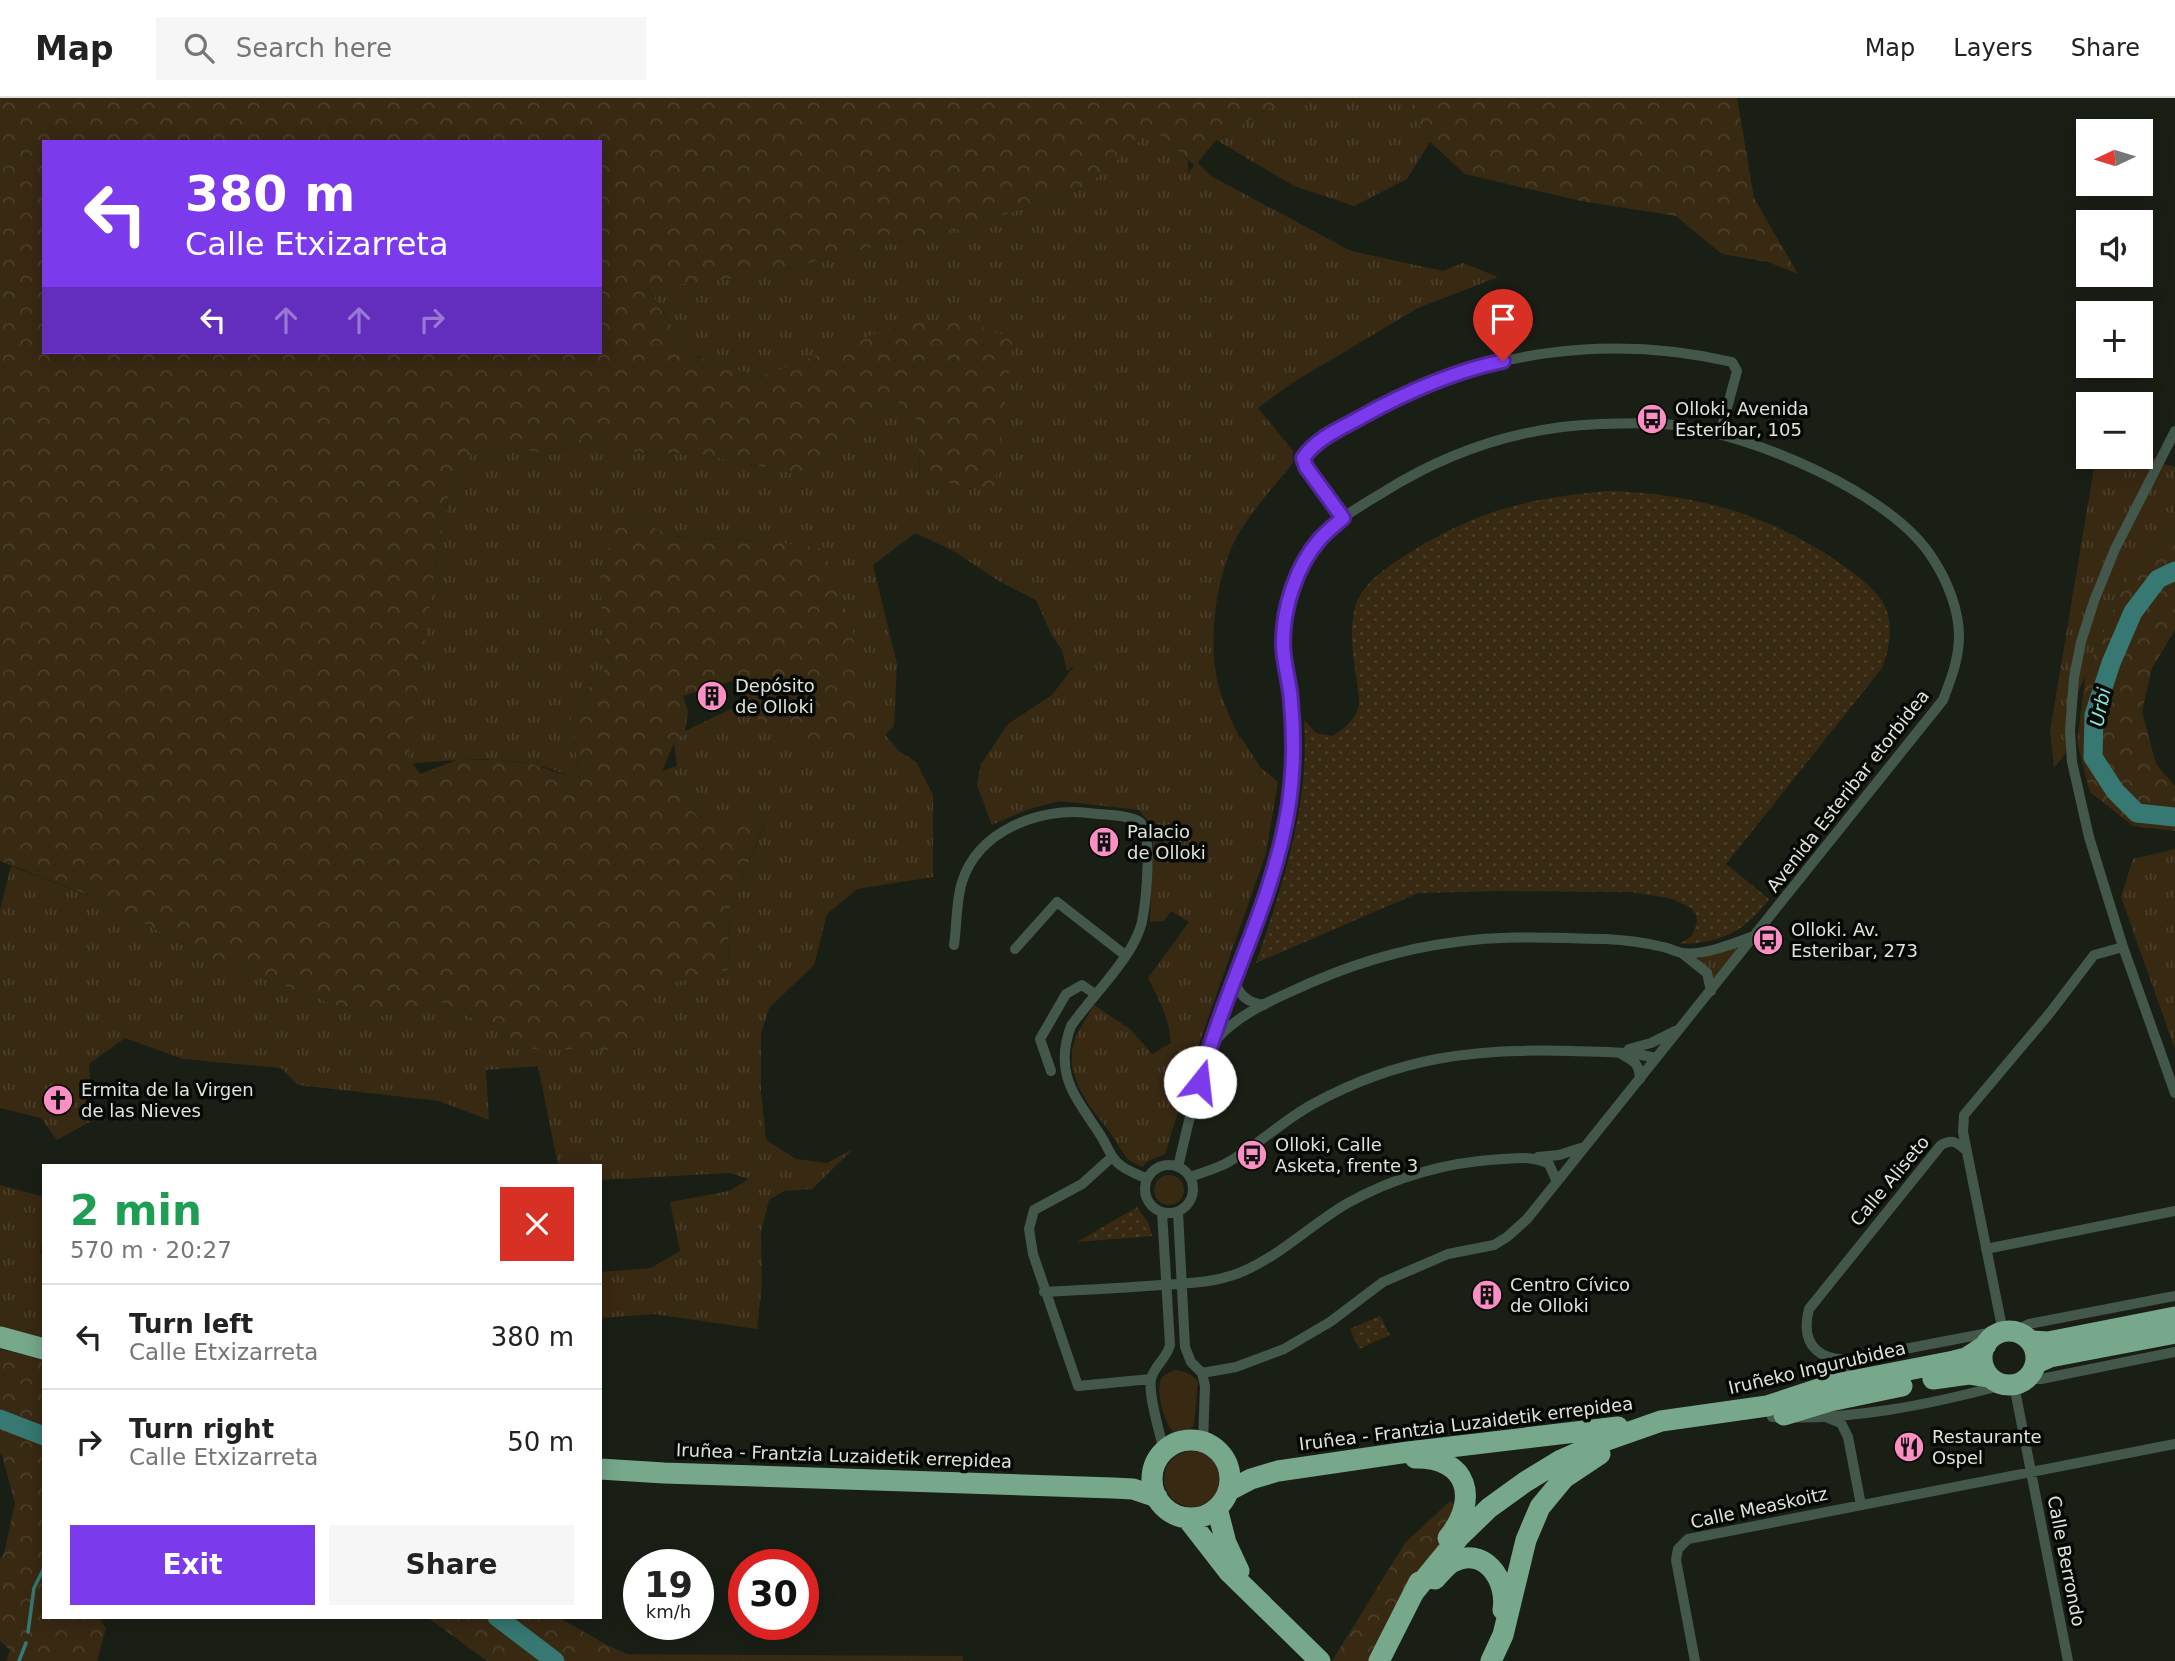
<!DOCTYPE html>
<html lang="en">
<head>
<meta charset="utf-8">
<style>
	:root { --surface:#fff; --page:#f6f6f6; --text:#222; --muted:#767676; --line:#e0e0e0; --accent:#7c3aed }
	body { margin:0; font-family:"DejaVu Sans",sans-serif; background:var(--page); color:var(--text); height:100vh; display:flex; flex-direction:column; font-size:26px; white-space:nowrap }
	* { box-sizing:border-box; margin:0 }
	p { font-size:23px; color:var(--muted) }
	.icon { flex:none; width:38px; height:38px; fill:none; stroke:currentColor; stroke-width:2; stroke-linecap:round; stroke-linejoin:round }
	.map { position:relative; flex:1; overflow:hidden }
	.details { position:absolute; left:42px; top:1066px; width:560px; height:455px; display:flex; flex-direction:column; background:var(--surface); border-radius:0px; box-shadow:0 4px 18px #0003 }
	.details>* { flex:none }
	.banner { position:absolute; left:42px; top:42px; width:560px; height:214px; border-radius:0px; box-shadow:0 4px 18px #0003; background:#7c3aed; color:#fff; overflow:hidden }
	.needle { width:46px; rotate:266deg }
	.fabs { position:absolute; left:2076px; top:21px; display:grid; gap:14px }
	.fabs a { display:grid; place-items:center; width:77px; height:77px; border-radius:0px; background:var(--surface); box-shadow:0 4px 18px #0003; font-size:35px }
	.speed { position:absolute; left:623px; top:1451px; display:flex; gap:14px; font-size:35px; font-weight:700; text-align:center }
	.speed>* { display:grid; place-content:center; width:91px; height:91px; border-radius:50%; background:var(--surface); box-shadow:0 4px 18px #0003; line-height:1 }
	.speed small { font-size:18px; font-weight:400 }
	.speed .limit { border:10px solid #d22; background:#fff; color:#111 }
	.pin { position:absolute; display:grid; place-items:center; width:60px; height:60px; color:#fff; margin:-72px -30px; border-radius:50% 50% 50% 0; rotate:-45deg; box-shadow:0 0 7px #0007 }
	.pin .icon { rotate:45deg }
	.me { position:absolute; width:77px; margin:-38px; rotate:16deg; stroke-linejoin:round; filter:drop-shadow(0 0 5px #0008) }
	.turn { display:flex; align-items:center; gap:24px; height:147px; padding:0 28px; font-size:32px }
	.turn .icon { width:91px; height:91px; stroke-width:2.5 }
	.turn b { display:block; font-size:49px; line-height:60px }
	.lanes { display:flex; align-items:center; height:66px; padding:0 28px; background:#0003; justify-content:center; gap:35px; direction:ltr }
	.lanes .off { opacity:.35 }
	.round { display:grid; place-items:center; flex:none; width:74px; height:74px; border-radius:0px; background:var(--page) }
	.summary { display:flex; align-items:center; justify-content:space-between; height:119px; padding:0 28px }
	h1 { font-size:42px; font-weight:700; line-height:52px; color:#1e9e55 }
	.button { display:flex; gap:14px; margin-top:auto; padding:14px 28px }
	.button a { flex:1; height:80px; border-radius:0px; background:var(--accent); color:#fff; font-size:28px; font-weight:700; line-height:80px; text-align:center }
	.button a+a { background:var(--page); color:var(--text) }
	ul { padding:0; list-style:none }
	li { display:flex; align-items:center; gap:21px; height:105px; padding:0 28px; border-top:2px solid var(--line) }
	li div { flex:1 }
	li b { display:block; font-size:26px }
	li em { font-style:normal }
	header { display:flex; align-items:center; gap:42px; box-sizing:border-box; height:98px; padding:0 35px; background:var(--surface); border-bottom:2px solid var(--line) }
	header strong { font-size:33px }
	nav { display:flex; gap:38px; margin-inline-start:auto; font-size:24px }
	.search { width:490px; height:63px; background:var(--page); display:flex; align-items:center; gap:18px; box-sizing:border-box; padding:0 24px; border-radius:0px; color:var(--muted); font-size:26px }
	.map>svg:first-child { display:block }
</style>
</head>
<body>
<header>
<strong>Map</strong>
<div class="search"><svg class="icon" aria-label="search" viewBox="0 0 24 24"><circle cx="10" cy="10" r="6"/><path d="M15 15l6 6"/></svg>Search here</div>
<nav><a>Map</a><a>Layers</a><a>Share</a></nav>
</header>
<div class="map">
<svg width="2175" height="1563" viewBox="0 0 2175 1563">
	<defs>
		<pattern id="grass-tufts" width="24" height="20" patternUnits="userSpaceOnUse" patternTransform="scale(1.75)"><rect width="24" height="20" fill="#382913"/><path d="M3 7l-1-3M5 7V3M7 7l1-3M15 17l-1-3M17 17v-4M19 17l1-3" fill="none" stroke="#4b3e2a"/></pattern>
		<pattern id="forest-crowns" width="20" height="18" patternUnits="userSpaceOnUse" patternTransform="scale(1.75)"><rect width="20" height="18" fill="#382913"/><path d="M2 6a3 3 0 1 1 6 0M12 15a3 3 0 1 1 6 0" fill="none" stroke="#4b3e2a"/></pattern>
		<pattern id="park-dots" width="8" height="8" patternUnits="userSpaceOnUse" patternTransform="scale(1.75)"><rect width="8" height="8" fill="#382913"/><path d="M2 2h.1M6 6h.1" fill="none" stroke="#4b3e2a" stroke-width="1.8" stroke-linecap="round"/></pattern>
	</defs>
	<rect width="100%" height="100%" fill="#1a1f16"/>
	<path fill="url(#grass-tufts)" d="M1287,0H1416L1410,12L1430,44L1407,81L1354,108L1294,88L1216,42Z
		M1154,30L1188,62V75L1197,64L1211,78L1351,153L1443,173L1463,165L1498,179L1418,210L1292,285L1258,310L1293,353V365C1272,391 1243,422 1230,453C1214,493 1207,554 1221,596C1226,611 1233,626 1240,641L1241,639L1260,669L1278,684L1266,755L1197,952L1165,1056L1148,1063L1142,1069L1127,1061L1110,1034L1090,1009L1079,990L1072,969V953L1076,938L1094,907L1130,931L1152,956L1171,945C1169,921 1160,902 1148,880L1189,824L1171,813L1164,823L1150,824L1153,740L1159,736L1139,712L1060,703L1029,711L992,727L977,687L981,666L1008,626L1052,597L1075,567L1067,573L1062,552L1051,536L1036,502L997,482L952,452L915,435L873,467L897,566L894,628L885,637L899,653L916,664L933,697V779L857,791L827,816L814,867L769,910L761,936V995L766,1042L796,1061L827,1065L853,1051L812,1091L784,1093L769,1102L761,1134L762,1188L757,1231L654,1216L600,1220V1174L651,1170L680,1153L670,1104L729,1093L749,1081L729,1075L600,1082V1068L558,1067L538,968L486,972L489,1022L439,1003L298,987L281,970L183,961L125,940L89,966L93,1022L57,1042L41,1020L0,1010V812L11,768L98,801L214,862L372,920L438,903L533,951L655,888L729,872L728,815L765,725L697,718L662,673L677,668L674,645L685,633L748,603L856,575L852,524L842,504L778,444L672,438L621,415L602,530L611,565L592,585L571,621L580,683C568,678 556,672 544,669C498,657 452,662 406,666L435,471L449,396L473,352L512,351L555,356L583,340L620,354L699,356L804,377L866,318L895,301L918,323L920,381L1013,242L799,265L759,279L690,256L647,189L758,178L877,148L964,130L1084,90Z
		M2140,350L2160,365L2175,369V433L2133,468L2071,611V648L2054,670L2050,633L2094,370L2092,359H2140Z
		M2175,751V951L2121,799L2133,761Z
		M1739,849L1716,880H1713L1698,861C1704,857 1729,852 1739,849Z
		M0,1087L44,1099V1130L40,1156H44V1242L0,1234Z
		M592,1556L962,1558L963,1563H608Z"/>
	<path fill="url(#forest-crowns)" fill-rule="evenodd" d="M0,0H1287L1216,42L1195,68L1154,31L1084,90L964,130L877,148L758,178L647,190L690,256L759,279L901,226L962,220L1013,241L994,392L920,381L918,323L895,301L866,318L804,377L699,356L620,354L583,340L555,356L512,351L473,352L449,396L435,471L408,659L420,676L457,662H499L532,666L580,682L571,621L592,585L611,565L602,530L600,475L621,415L672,438L778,444L824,451L842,504L852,524L862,643L825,652L761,625L740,599L735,582L683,598L688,614L685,633L674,645L662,673L697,718L765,724L728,815L729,872L656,888L633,952L533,951L438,903L372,920L214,862L98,801L0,763ZM44,44H600V254H44Z
		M1416,0H1737L1754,100L1798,176L1768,164L1722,156L1676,118L1581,103L1465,76L1430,44L1410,12Z
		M2175,433V532L2152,570L2142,614L2156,666L2175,688V733L2133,728L2090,694L2077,644L2086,574L2133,468Z
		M0,1251L44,1262V1519H98L106,1530L97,1563H6L10,1552L0,1543V1461L4,1455L15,1405L2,1357L0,1355Z
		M1450,1403L1464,1413L1379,1563H1332L1405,1445Z
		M427,1519H558L607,1547L643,1563H487Z"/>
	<path fill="url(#park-dots)" d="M1608,393C1691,395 1770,416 1838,464C1853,475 1872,487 1882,503C1895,524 1890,548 1882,570L1726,766L1769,801C1744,835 1720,845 1679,846L1692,838L1697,824L1696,817L1691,810L1673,801L1632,794L1501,793L1418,795L1256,865C1283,786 1310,706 1304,622L1316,635L1333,638C1343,631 1354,623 1358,611C1361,602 1357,588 1356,579C1353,555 1349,533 1355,510C1361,486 1387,469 1406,457C1475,413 1527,400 1608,393Z
		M1137,1109L1149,1126L1152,1138L1077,1144Z
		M1380,1218L1390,1237L1359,1251L1350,1231Z"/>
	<path fill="#382913" d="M1154 1092a15 15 0 1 1 30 0a15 15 0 1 1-30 0Z
		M1175,1272C1186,1273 1192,1276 1198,1284L1194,1328L1190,1331L1174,1334C1165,1328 1155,1292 1161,1281C1164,1276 1170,1274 1175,1272Z
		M1164 1381a28 28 0 1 1 56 0a28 28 0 1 1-56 0Z"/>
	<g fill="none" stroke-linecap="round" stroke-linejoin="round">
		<path stroke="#377872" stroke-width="3.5" d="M28,1534L34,1490L44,1470
			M19,1563L26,1545"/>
		<path stroke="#377872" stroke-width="19" d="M2175,473L2158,481L2133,514L2111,565L2094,617L2093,659L2115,693L2137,715L2175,719
			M0,1321L44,1338
			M497,1519L555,1563"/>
		<path stroke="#44574b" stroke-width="10" d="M2175,333L2115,451L2094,503L2081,544L2074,580L2070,633L2072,664L2089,739L2123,849L2175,995
			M1343,420L1306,369L1303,360C1306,356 1309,350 1313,347C1328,333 1351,325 1368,315C1481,253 1607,235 1732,264L1737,273L1720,336
			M954,847C957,827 956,803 962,784C978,733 1039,709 1088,715C1101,717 1129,716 1140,724C1153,734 1146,801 1143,818C1142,827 1137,839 1132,848C1116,876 1090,901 1071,928C1053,977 1076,999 1101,1038C1108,1049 1111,1062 1123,1069C1130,1074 1140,1077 1147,1081
			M1015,851L1057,804L1125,857
			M1682,855L1707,875L1711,893
			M1235,882C1238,897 1248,905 1264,907
			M1215,943C1234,920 1263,906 1290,894C1343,869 1398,851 1456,844C1505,837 1556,840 1605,841C1625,842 1643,844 1663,849C1669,850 1676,854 1683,855C1703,858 1735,845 1754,838
			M1629,951L1651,945L1675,933
			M1621,956C1635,964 1639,965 1640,981
			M1051,973L1040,941L1066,896L1082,887L1095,896
			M1112,1059L1082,1086L1034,1112L1029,1131L1033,1156L1078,1288L1151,1281
			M1538,1059L1559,1057L1584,1049
			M1145 1091a24 24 0 1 1 48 0a24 24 0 1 1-48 0Z
			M1178,1069C1187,1030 1196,991 1208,953C1236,874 1276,788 1289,706C1294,672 1295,635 1291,601C1289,584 1285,567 1283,550C1280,514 1296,473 1317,445C1333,423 1359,409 1382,395C1447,354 1521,329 1599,326C1624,325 1649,324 1674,327C1749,336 1892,394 1933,461C1947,482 1959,512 1959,538C1959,561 1951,581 1943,602L1527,1121L1507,1139L1494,1147L1448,1156L1383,1184L1330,1224L1284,1251L1236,1269L1202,1275
			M1190,1079C1202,1075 1214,1071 1225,1066C1256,1049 1282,1023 1313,1006C1399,959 1475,950 1571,953C1600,954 1627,953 1656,960
			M1162,1114L1170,1247C1167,1260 1154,1268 1151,1281C1148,1297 1160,1336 1164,1353
			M1178,1114L1185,1249L1191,1264L1202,1275L1205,1288L1203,1344
			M1986,1151L2175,1113
			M1044,1194C1083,1192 1122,1190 1161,1187C1188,1185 1213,1185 1239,1175C1279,1159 1309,1128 1346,1106C1394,1079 1448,1064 1502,1061C1519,1060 1533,1058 1549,1066L1557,1084
			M2003,1234L1963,1034L1964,1017L2049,916L2094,857L2123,849
			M2012,1234L2029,1226L2175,1198
			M1858,1260C1822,1266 1799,1249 1809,1211L1941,1047C1953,1040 1957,1045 1967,1053
			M2027,1281H2041L2175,1254
			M1829,1283L1858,1260L1988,1235L1994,1238
			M2014,1287L2068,1563
			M1772,1319C1849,1323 1928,1307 2003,1287
			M1828,1320L1841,1325L1848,1339L1861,1407
			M1695,1563L1676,1462L1678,1451L1688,1441L2175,1346"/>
		<path stroke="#77a88b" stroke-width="21" d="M1982 1260a27 27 0 1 1 54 0a27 27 0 1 1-54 0Z
			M0,1239L44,1251
			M2032,1243L2048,1244L2175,1219
			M2036,1265L2050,1259L2175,1235
			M1933,1281L1969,1276L1990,1279
			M1784,1317L1830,1303L1902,1288
			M1152 1381a39 39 0 1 1 78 0a39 39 0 1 1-78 0Z
			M1415,1360C1469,1359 1479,1402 1448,1440
			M600,1371L664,1375L1113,1390L1133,1391L1157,1399
			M1228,1393L1251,1381L1278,1373L1408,1354L1618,1329
			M1217,1410L1226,1445L1239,1473
			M1187,1420L1229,1474L1320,1563
			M1435,1481C1440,1476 1445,1469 1451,1465C1484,1446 1508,1482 1503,1512
			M1414,1494L1459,1439L1489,1410L1525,1384L1561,1362L1604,1343L1661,1323L1767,1308L1831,1287L1954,1263L1966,1260L1986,1247
			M1379,1563L1419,1484
			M1491,1563L1503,1537L1526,1442L1540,1409L1564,1380L1600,1356"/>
	</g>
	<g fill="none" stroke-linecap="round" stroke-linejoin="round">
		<g stroke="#51269a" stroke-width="18">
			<path id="route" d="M1200,984C1224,890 1275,802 1289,705C1294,671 1294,637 1291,604C1290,584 1283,565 1283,545C1283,510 1296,468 1320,441C1326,434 1335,427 1343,420L1306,369L1303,360C1317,341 1335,333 1356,322C1402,296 1450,274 1503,263"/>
		</g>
		<use href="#route" stroke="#7c3aed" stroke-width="12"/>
	</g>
	<defs>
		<g id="bus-disc" transform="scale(1.575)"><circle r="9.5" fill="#fb8fc4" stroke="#060805"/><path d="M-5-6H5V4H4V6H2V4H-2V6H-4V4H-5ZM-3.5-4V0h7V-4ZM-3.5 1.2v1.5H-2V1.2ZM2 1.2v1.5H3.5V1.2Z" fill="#111"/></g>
		<g id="building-disc" transform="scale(1.575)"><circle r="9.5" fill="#fb8fc4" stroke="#060805"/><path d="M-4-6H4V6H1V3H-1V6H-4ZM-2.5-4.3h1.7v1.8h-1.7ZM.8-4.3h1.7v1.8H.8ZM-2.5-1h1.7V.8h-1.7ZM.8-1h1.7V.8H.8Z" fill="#111"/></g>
		<g id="church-disc" transform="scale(1.575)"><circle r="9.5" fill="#fb8fc4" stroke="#060805"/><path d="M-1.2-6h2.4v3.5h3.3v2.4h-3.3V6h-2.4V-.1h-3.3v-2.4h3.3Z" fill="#111"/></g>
		<g id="restaurant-disc" transform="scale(1.575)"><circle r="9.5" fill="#fb8fc4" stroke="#060805"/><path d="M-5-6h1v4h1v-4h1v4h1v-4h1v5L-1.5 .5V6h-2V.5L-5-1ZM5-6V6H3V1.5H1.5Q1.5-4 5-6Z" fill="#111"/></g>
	</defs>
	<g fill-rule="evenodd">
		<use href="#bus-disc" x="1652" y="321"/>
		<use href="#building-disc" x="712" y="598"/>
		<use href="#building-disc" x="1104" y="744"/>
		<use href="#bus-disc" x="1768" y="842"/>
		<use href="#church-disc" x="58" y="1002"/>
		<use href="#bus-disc" x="1252" y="1057"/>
		<use href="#building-disc" x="1487" y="1197"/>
		<use href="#restaurant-disc" x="1909" y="1349"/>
	</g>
	<g text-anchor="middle" stroke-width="7" stroke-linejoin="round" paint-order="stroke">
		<g font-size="18" fill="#dfe3dc" stroke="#060805" text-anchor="start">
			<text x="1675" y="317">Olloki, Avenida<tspan x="1675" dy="21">Esteríbar, 105</tspan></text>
			<text x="735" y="594">Depósito<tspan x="735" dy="21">de Olloki</tspan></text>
			<text x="1127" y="740">Palacio<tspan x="1127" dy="21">de Olloki</tspan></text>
			<text x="1791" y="838">Olloki. Av.<tspan x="1791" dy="21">Esteribar, 273</tspan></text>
			<text x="81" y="998">Ermita de la Virgen<tspan x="81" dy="21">de las Nieves</tspan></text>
			<text x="1275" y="1053">Olloki, Calle<tspan x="1275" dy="21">Asketa, frente 3</tspan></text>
			<text x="1510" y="1193">Centro Cívico<tspan x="1510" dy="21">de Olloki</tspan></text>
			<text x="1932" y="1345">Restaurante<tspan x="1932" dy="21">Ospel</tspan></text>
		</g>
		<g font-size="18" fill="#dfe3dc" stroke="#060805">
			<text transform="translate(1848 693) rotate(-52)" y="6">Avenida Esteribar etorbidea</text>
			<text transform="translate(1890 1083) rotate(-50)" y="6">Calle Aliseto</text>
			<text transform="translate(1817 1270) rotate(-13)" y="6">Iruñeko Ingurubidea</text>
			<text transform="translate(1466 1326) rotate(-7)" y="6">Iruñea - Frantzia Luzaidetik errepidea</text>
			<text transform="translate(844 1358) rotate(2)" y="6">Iruñea - Frantzia Luzaidetik errepidea</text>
			<text transform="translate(1759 1410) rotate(-12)" y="6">Calle Measkoitz</text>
			<text transform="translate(2066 1463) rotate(79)" y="6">Calle Berrondo</text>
		</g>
		<g font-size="19" font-style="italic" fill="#80e7db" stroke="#060805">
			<text transform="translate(2100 609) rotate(-78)" y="7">Urbi</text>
		</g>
	</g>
</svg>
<div class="fabs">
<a><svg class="needle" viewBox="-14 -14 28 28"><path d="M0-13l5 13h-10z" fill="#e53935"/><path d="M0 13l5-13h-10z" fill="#767676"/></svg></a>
<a><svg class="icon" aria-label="sound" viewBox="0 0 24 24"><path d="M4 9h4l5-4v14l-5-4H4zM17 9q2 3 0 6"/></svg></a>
<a>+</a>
<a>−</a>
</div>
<div class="speed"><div>19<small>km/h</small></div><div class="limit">30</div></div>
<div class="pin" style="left:1503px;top:263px;background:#d93025"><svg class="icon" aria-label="arrive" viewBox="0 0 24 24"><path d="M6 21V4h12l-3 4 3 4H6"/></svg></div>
<svg class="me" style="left:1200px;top:984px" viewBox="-20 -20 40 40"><circle r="19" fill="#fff"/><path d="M0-13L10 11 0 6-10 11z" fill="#7c3aed"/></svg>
<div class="banner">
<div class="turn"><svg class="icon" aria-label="left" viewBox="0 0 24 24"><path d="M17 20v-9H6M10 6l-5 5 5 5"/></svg><div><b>380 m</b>Calle Etxizarreta</div></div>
<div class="lanes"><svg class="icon" aria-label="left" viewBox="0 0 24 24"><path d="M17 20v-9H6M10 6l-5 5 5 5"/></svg><svg class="icon off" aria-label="ahead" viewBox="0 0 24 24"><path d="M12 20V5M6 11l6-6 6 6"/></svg><svg class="icon off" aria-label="ahead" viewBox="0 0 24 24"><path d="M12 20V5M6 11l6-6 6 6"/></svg><svg class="icon off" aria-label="right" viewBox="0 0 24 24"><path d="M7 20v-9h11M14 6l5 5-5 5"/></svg></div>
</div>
<section class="details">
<div class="summary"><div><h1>2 min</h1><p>570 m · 20:27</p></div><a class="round" style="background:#d93025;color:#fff"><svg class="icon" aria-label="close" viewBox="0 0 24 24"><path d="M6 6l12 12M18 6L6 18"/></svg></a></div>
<ul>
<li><svg class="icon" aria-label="left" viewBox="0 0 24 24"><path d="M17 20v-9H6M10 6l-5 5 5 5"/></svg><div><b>Turn left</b><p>Calle Etxizarreta</p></div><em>380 m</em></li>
<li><svg class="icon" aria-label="right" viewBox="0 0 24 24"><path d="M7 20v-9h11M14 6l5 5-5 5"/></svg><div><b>Turn right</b><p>Calle Etxizarreta</p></div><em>50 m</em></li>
</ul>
<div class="button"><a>Exit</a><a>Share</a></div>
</section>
</div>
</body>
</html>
